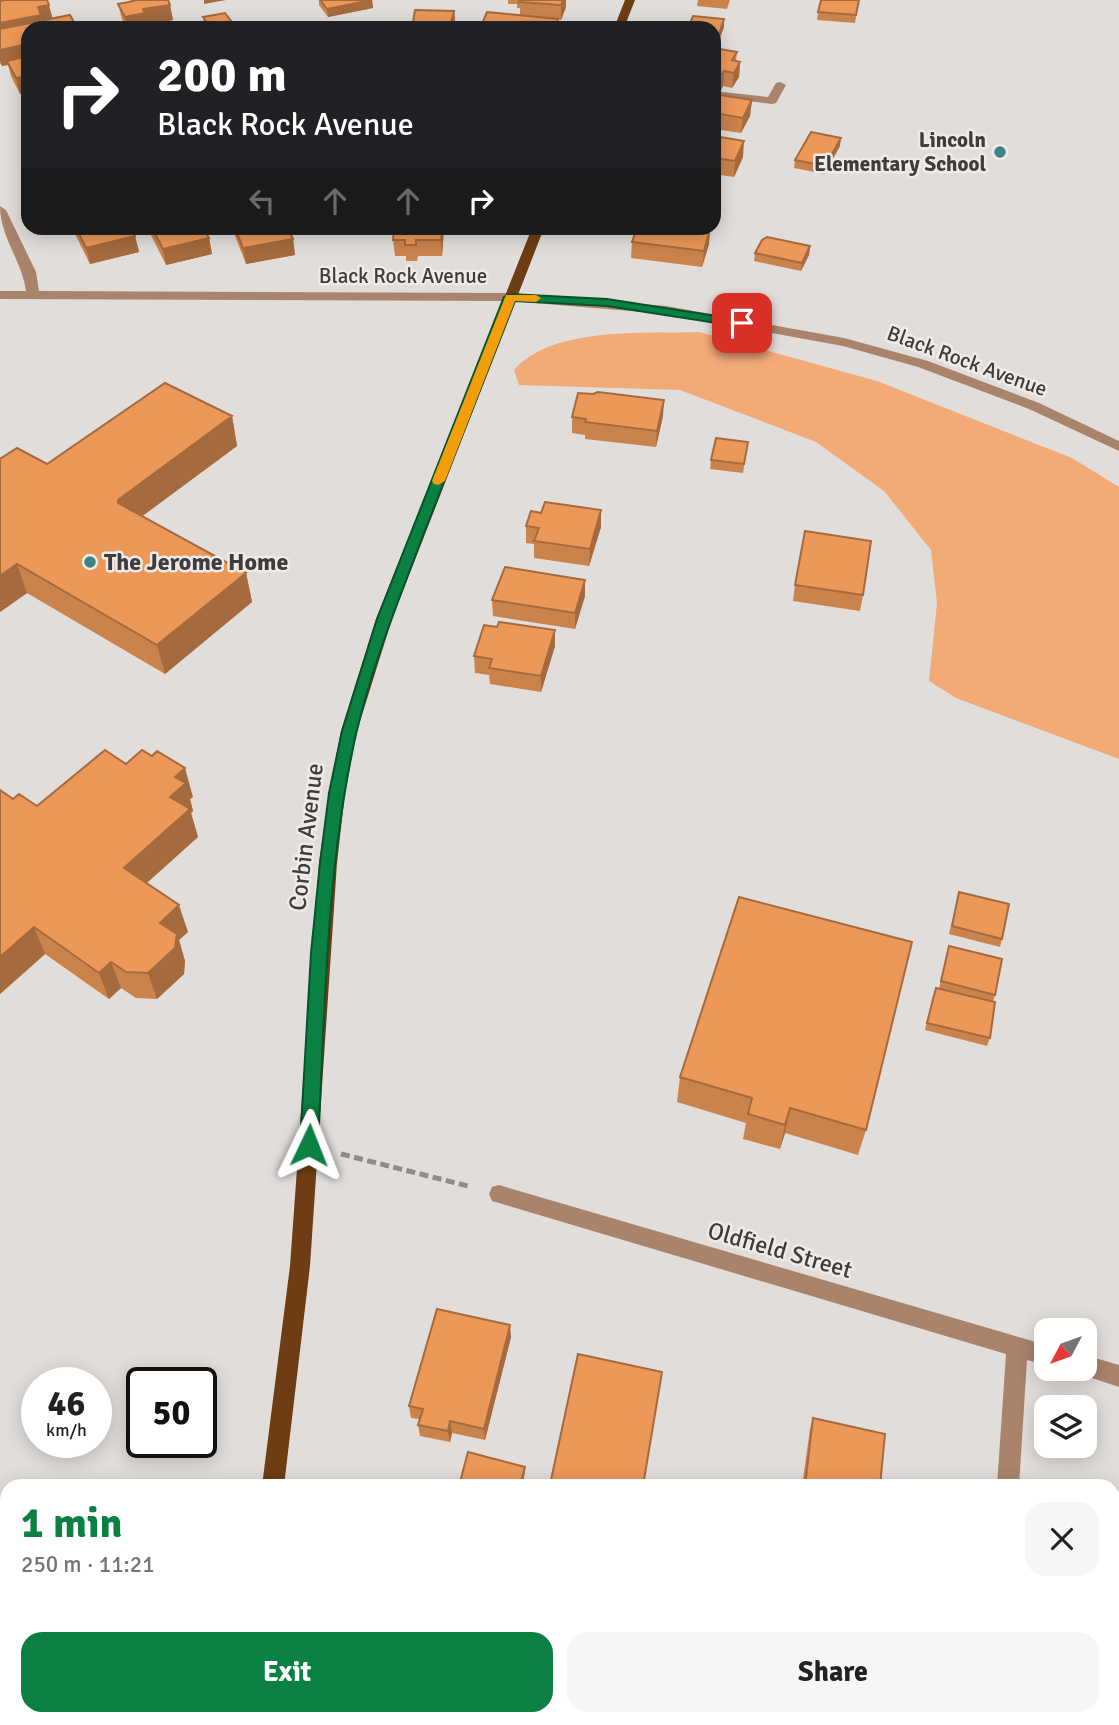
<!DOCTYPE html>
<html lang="en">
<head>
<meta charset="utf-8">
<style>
	:root { --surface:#fff; --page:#f6f6f6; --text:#202124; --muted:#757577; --accent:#0b8043 }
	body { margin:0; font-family:Signika,sans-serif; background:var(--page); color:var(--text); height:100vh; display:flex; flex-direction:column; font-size:26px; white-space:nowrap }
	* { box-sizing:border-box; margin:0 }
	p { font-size:23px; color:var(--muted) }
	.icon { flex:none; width:38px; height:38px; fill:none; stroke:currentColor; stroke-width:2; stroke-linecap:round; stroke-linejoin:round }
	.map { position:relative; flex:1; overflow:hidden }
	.details { position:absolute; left:0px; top:1479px; width:1120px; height:247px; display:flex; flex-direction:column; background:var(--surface); border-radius:21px 21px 0 0; box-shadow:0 4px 18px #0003 }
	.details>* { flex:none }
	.banner { position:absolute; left:21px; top:21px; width:700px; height:214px; border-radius:21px; box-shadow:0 4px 18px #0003; background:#202124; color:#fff; overflow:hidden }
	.needle { width:46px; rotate:229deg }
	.fabs { position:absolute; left:1034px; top:1318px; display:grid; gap:14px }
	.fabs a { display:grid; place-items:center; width:63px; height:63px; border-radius:14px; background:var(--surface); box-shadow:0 4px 18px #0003; font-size:35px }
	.speed { position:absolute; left:21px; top:1367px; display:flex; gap:14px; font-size:35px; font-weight:700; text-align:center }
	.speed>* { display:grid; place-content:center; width:91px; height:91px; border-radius:50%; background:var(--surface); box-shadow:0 4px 18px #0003; line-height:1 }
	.speed small { font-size:18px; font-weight:400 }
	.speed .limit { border:4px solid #111; border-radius:10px; background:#fff; color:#111 }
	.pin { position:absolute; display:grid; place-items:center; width:60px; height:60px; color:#fff; margin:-30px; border-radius:14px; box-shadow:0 4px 10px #0006 }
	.me { position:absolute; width:77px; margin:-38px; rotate:2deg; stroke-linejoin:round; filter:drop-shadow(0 0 5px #0008) }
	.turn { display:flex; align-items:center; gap:24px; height:147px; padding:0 21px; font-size:32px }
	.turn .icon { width:91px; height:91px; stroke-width:2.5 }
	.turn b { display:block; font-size:49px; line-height:60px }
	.lanes { display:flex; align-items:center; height:66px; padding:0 21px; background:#0003; justify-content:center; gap:35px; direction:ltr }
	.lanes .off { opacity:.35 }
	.round { display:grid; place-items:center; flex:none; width:74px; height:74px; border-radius:21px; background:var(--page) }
	.headline { display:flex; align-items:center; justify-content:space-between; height:119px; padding:0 21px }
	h1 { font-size:42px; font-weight:700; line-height:52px; color:var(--accent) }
	.cta { display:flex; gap:14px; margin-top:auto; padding:14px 21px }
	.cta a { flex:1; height:80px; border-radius:21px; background:var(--accent); color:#fff; font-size:28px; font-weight:700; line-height:80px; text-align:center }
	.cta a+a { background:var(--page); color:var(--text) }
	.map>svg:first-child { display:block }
</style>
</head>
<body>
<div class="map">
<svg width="1119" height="1725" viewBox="0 0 1119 1725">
	<rect width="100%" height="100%" fill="#e1dddb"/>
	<path fill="#f2aa76" d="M699,332L877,381L1072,458L1119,487V759L956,698L929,681L937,603L931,550L884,491L816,442L680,390L519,385L514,370C553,326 643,334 699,332Z"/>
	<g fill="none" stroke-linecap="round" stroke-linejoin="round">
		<path stroke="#8e8b8a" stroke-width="5" stroke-dasharray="9 4.5" stroke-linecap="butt" d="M341,1154L468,1186
			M0,1500L7,1501"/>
		<path fill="#a9846b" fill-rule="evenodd" d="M780,82L786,85L776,103L772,104L714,97V91L768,97L776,83Z
			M0,206L6,210L36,272L39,291L510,293L666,306L844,338L928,361L1039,403L1119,441V451L1029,409L918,367L843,346L666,314L510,301L0,299V291H26C22,261 0,237 0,206Z
			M499,1185L1046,1345V1365L1027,1360L1019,1486H997L1006,1354L499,1203L492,1201L489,1194L492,1187Z
			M1085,1355L1119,1365V1387L1077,1373L1075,1368H1085Z
			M981,1718H1005V1725H981Z"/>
		<path fill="#6e3d13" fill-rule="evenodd" d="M625,0H635L624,28H614Z
			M532,228H544L392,619L357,731L345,793L337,863L310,1266L284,1486H262L290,1266L319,863L329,793L341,731L376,619Z
			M219,1718H243L242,1725H218Z"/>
		<path fill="#512802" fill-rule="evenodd" d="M0,1665L7,1667V1697L0,1695Z
			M121,1718H158L161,1725H123Z"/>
	</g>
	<path fill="#cb834c" d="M130,0H168L170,5L173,20L147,25L148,28H126L122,19L118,4L130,2Z
		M319,0H372L373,8L328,17L319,5Z
		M508,0H566V7L561,20H558V28H480L520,15V8H517V4H508Z
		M698,0H730L727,9L697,6Z
		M859,0L855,23L817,20L818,12Z
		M0,1L28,28V106L24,93L20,94L11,76L8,65L2,66L0,63Z
		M454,11L455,19L453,28H413V22Z
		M203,17L235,28H206L204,25Z
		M724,19V27L717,45H714V28Z
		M714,48L737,52L736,61L740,62L739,77L732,88L723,86L721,90L714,89Z
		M714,94L752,100L750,116L741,133L714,129Z
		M714,136L743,157L734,177L714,174Z
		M840,146L824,174L794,168L795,160Z
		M73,228H130L135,236L139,252L90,264L75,234Z
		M149,228H203L209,238L212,254L166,265L150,233Z
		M232,228H288L293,239L295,255L246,264Z
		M394,228H444L442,256H418L417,261H406V256H395L393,240Z
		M710,228L709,244L702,267L631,258L632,242Z
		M810,246L809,255L801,271L754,261L755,253Z
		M232,416L237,446L142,516L246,573L252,602L165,674L27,593L0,612L47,464Z
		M663,416L656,447L585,439V435L572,433V417Z
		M748,442L743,473L710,469L711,460Z
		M541,513L601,527L589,566L534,558V544L526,543V526Z
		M585,580V596L575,629L493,616L492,600Z
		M795,585L863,595L860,611L793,601Z
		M555,646L541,692L490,684L489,675L475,673L474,656Z
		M126,764L193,797L190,799L193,811L191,813L198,837L147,883L188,932L179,940L185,961L184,974L157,999L136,998L121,988L109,999L45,954L0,994V790L13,799L37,806Z
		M959,892L1002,939L1000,947L949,934Z
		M949,946L995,995L993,1001L990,1038L987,1046L925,1030L933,996L954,992L939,988Z
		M680,1077L866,1130L858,1155L785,1133L780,1149L743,1139L746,1123L677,1102Z
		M511,1337L485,1440L452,1433L450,1442L420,1436L418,1425L419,1419L411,1418L409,1406Z
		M813,1418L880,1486H802L810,1429Z
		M551,1480L643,1486H551Z
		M769,1718H841L840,1725H797Z"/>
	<path fill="#a56a3e" d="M204,0H226L204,4Z
		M372,0L373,8L328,17L327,9Z
		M563,0H566V7L561,20V5Z
		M49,5L53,20L0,39V23L38,7Z
		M170,5L173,20L147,25L148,28H127L125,17L143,9Z
		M454,11L455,19L452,28L451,23Z
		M724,19V27L717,45L718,37Z
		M28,44V61H7L8,65L2,66L0,60V50Z
		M740,62L739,77L732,88L734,73Z
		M724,71L723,86L721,90L722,74Z
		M28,76V92L23,89L24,93L20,94L16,78Z
		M752,100L750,116L741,133L743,118Z
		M841,138L840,146L824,174L825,166Z
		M744,141L743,157L734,177L735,161Z
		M442,228H444L442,256L441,240Z
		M710,228L709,244L702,267L704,251Z
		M135,236L139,252L90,264L86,248Z
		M209,238L212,254L166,265L163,249Z
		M293,239L295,255L246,264L243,248Z
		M810,246L809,255L801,271L802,263Z
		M664,400L663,416L656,447L657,431Z
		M232,416L237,446L125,529L118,503V500Z
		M601,510V527L589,566L590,549Z
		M17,564L27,593L0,612V576Z
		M246,573L252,602L165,674L157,645Z
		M585,580V596L575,629V613Z
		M555,630V646L541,692V676Z
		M185,768L193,797L190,799L193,811L191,813L198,837L133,895L124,868L170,797L175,777Z
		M179,905L188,932L179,940L185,961L184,974L157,999L148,973L160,923Z
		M34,927L45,954L0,994V957Z
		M111,962L121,988L109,999L99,973Z
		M790,1108L785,1133L780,1149L785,1125Z
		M510,1325L511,1337L485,1440L484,1429Z
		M450,1421L452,1433L450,1442L448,1431Z
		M525,1467V1472L522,1486H520Z"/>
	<path fill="#ec9858" stroke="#a56a3e" stroke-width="2" d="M5,0H47L49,5L38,7L41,15L0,23V1Z
		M134,0H168L170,5L143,9L145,13L125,17L118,4L134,1Z
		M320,0H372L327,9Z
		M520,0H563L561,5L519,2Z
		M821,0H859L856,15L818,12Z
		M415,10L454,11L451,23L413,22Z
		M487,12L558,19L555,28H480Z
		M225,13L235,26L228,28H211L203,17Z
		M70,15L77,28H28V44L0,50V29Z
		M693,16L724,19L718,37H714V28H688Z
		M714,48L737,52L732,60L740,62L734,73L724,71L722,74L714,73Z
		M28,56V76L16,78L7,61Z
		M28,88V99L23,89Z
		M714,94L752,100L743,118L714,113Z
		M811,132L841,138L825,166L795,160Z
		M714,136L744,141L735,161L714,158Z
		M76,228H130L135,236L86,248Z
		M152,228H203L209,238L163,249Z
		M235,228H288L293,239L243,248Z
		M394,228H442L441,240H416V245H405V240H393Z
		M637,228H710L704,251L632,242Z
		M767,237L810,246L802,263L755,253L762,240Z
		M165,383L232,416L118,500V503L246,573L157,645L17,564L0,576V459L17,448L47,464Z
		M598,392L664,400L657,431L585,422L586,419L572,417L578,393L593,394Z
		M716,438L748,442L744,464L711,460Z
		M545,502L601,510L590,549L534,541L539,528L526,526L531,511L541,513Z
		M805,531L871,541L863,595L795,585Z
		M505,567L585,580L575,613L492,600Z
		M499,622L555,630L541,676L489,668L492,659L474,656L484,625L497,627Z
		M105,750L126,764L142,750L152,756L157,751L185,768L175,777L186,783L170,797L190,809L124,868L179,905L160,923L177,934L175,948L148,973L126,972L111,962L99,973L34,927L0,957V790L13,799L19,794L37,806Z
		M959,892L1009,904L1002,939L952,926Z
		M739,897L912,942L866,1130L790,1108L785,1125L748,1114L752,1098L680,1077Z
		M949,946L1002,959L995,995L941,981Z
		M936,988L995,1002L990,1038L927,1023Z
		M437,1309L510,1325L484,1429L450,1421L448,1431L418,1425L423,1409L409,1406Z
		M578,1354L662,1372L643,1486H576L551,1480Z
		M813,1418L885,1434L880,1486H805Z
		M468,1452L525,1467L520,1486H459Z
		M805,1718H841L840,1725H833Z"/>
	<path fill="#0b8043" stroke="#07532c" stroke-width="2" d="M510,294L607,299L742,320L748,323L742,327L607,306L515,301C484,379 454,456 424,533C399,599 372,666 356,734C326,869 325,1008 318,1145L315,1151L309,1153L303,1151L300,1145L311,953L320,863L329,793L342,731L377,619L504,297Z"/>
	<path fill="#f59e0b" d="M506,295H536L541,298L536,302L515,301L445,481L438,485L434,484L432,481Z"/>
	<g fill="#3d8584" stroke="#eeebe8" stroke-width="2.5">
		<circle cx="1000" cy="152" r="7"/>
		<circle cx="90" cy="562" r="7"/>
	</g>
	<g text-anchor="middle" stroke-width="5" stroke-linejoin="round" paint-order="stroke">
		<g font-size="21" font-weight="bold" fill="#3e3c3c" stroke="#eeebe8" text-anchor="end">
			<text x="986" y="147">Lincoln<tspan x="986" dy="24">Elementary School</tspan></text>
		</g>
		<g font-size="21" fill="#3e3c3c" stroke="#eeebe8">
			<text x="403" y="283">Black Rock Avenue</text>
			<text transform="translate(967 361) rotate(20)" y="7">Black Rock Avenue</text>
		</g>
		<g font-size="24" font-weight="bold" fill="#3e3c3c" stroke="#eeebe8" text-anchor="start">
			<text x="104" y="570">The Jerome Home</text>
		</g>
		<g font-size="24" fill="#3e3c3c" stroke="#eeebe8">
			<text transform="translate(306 837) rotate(-83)" y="8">Corbin Avenue</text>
			<text transform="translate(780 1250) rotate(16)" y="8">Oldfield Street</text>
		</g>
	</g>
</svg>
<div class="fabs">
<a><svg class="needle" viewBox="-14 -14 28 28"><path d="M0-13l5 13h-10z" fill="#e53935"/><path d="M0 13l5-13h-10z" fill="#757577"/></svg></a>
<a><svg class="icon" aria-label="layers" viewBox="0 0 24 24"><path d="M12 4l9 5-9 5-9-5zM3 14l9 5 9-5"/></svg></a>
</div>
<div class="speed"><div>46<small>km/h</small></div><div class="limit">50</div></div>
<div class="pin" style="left:742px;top:323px;background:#d93025"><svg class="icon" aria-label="arrive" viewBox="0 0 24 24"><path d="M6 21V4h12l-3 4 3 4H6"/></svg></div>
<svg class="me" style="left:309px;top:1145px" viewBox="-20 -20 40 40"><path d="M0-17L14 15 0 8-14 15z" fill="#0b8043" stroke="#fff" stroke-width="4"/></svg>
<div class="banner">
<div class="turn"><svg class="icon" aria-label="right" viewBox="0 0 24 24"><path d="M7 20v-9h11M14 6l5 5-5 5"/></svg><div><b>200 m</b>Black Rock Avenue</div></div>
<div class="lanes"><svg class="icon off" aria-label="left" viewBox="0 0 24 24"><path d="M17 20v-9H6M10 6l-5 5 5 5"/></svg><svg class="icon off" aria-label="ahead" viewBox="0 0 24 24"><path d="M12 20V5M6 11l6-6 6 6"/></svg><svg class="icon off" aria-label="ahead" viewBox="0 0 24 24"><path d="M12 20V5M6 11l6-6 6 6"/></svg><svg class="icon" aria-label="right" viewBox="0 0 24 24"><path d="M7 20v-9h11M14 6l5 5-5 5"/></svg></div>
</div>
<section class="details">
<div class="headline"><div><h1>1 min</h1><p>250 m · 11:21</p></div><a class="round"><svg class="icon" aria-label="close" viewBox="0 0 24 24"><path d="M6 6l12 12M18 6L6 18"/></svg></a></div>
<div class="cta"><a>Exit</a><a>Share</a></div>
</section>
</div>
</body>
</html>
